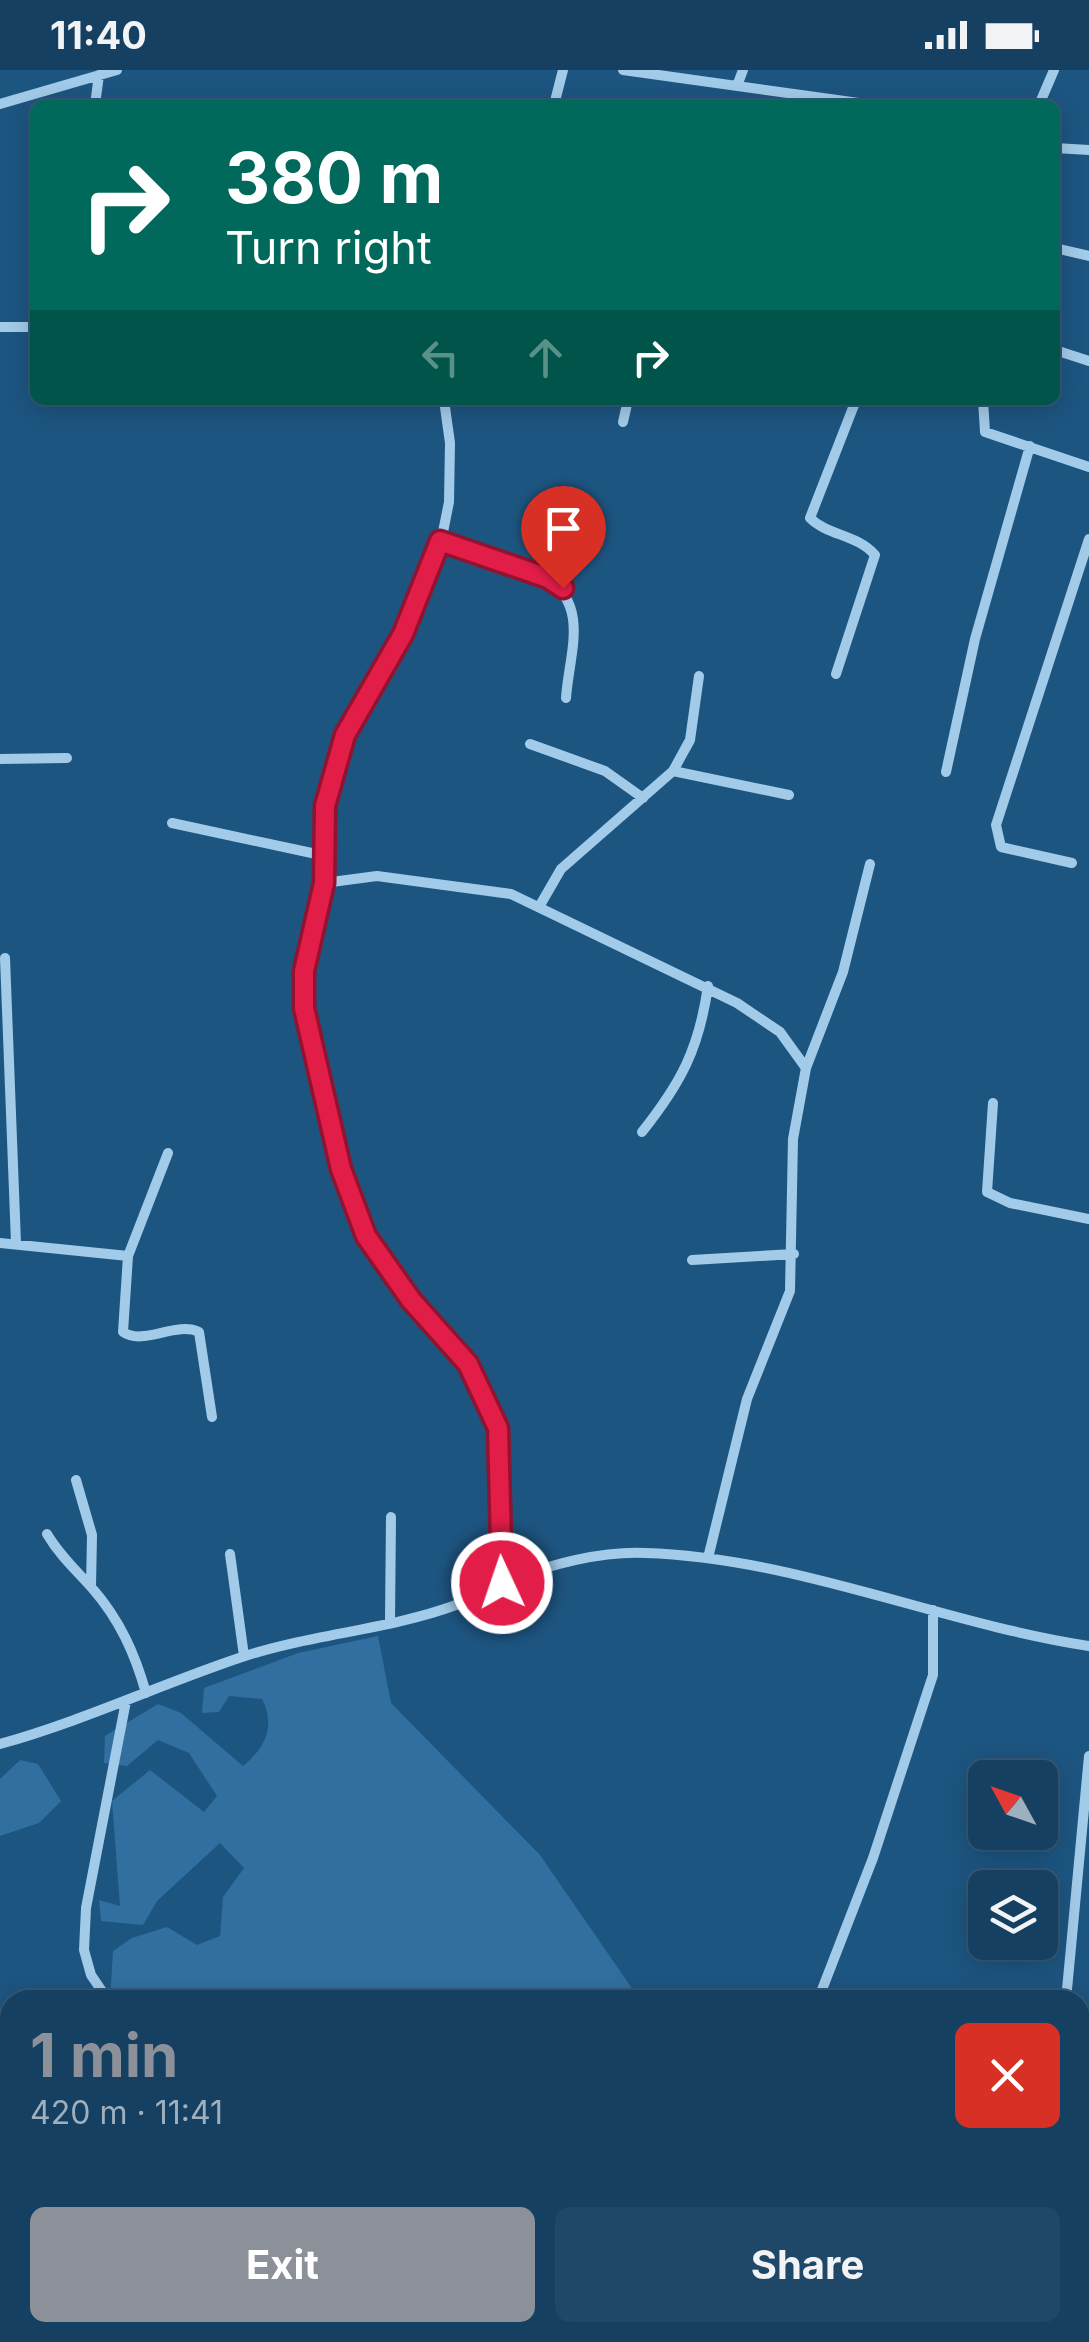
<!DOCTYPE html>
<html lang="en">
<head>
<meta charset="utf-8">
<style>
	:root { --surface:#164061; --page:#1f4767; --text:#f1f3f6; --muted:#9eafbd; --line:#355976; --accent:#8c9099 }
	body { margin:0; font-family:Inter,sans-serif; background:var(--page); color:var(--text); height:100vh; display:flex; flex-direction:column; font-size:38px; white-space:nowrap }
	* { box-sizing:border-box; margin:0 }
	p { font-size:32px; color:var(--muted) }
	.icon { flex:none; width:55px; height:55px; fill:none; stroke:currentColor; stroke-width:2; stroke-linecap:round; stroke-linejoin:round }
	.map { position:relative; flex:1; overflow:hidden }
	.details { position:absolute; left:0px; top:1920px; width:1090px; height:352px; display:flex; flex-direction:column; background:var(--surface); border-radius:30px 30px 0 0; box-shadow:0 5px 25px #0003,0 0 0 2px var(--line) }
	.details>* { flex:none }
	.hud { position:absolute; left:30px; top:30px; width:1030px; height:305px; border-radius:15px; box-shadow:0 5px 25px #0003,0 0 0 2px var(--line); background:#00695c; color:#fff; overflow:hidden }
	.needle { width:65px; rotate:310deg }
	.tools { position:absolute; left:968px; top:1690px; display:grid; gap:20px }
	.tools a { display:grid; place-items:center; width:90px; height:90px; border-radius:15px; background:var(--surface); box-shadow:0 5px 25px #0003,0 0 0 2px var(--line); font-size:50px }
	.pin { position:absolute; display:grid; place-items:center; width:85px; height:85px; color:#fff; margin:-102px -42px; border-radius:50% 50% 50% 0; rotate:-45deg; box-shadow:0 0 10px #0007 }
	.pin .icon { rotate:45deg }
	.me { position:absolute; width:110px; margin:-55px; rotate:357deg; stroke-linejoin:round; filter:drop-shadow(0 0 8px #0008) }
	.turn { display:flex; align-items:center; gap:35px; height:210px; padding:0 30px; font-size:45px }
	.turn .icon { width:130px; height:130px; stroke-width:2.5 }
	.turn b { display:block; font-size:70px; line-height:85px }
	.lanes { display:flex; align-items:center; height:95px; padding:0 30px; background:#0003; justify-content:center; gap:50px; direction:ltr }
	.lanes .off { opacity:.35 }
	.round { display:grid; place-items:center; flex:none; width:105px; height:105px; border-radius:15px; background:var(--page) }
	.overview { display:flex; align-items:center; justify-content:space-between; height:170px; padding:0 30px }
	h1 { font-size:60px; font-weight:700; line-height:75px; color:var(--accent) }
	.primary-button { display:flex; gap:20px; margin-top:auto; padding:20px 30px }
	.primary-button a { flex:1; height:115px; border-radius:15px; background:var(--accent); color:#fff; font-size:40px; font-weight:700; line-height:115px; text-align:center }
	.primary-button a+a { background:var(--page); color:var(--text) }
	.status { display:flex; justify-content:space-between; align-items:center; height:70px; padding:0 50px; background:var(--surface); direction:ltr }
	.status svg { height:28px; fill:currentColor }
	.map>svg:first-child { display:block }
</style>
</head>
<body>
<div class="status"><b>11:40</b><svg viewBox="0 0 49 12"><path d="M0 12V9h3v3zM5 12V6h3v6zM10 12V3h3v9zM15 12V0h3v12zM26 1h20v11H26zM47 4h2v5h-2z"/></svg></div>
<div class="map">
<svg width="1089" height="2272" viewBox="0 0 1089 2272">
	<rect width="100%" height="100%" fill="#1d5581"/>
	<path fill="#316fa0" d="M378,1566L391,1633L540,1785L640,1930H110L113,1881L132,1868L167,1857L197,1875L220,1866L223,1827L244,1798L220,1773L157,1831L143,1855L101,1851L99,1830L120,1836L112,1731L150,1700L204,1742L217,1726L189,1683L158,1670L127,1696L104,1693L105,1666L158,1634L181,1643L243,1696C265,1678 276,1656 262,1629L229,1626L219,1642L202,1643L204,1618L298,1583Z
		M20,1690L38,1694L61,1731L39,1753L0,1766V1709Z"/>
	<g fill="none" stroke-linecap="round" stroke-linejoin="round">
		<path stroke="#a2cbe9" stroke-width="10" d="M623,0L873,35
			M737,16L743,0
			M0,34L117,0
			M95,35L99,5
			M554,35L563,0
			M1039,35L1054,0
			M1055,78L1089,80
			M1055,178L1089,186
			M0,257H35
			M1055,280L1089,291
			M444,330L450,373L449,432L443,462L403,564L345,665L325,736L324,813L304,901L305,938L341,1099L366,1166L411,1230L468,1294L498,1358L502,1513
			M983,330L985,362L1089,397
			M623,352L628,330
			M440,471L547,508C590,537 569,584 566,628
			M836,604L875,485C857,464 828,466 810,448L856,330
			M530,674L605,701L643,728
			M0,689L67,688
			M673,701L789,725
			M946,702L975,569L1030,376
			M172,753L321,785
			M1072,793L1001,777L996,755L1089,469
			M324,813L377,806L511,824L737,933L780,962L806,998
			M539,837L561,799L673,701L690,670L699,606
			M5,888L16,1173
			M993,1033L987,1122L1010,1133L1089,1149
			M642,1062C681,1013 699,979 708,916
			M0,1173L128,1186L168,1083
			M128,1186L123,1262C143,1276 176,1251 199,1262L212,1347
			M692,1190L794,1184
			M76,1410L92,1465L91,1516
			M47,1464C60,1486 76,1500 92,1518C120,1550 135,1584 146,1623
			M230,1484L244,1586
			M708,1488L747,1329L790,1221L793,1069L806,998L843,902L870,794
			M390,1550L391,1447
			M0,1674C83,1651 161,1614 242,1587C311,1564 388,1560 456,1535C473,1529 488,1518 504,1512C546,1496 599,1481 645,1483C798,1488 939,1553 1089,1576
			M108,1930L91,1905L84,1880L86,1838L126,1631
			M818,1930L873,1788L933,1605V1540
			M1066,1930L1089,1686
			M1080,2131L1089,2126
			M140,2262L152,2272
			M902,2262L922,2272
			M1056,2262L1069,2272
			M68,2272L73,2262
			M673,2272L676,2262
			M983,2272L993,2262"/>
	</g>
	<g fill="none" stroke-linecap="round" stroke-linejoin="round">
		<g stroke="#92132f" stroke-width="25">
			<path id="route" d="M502,1513L498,1358L468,1294L411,1230L366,1166L341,1099L304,938V901L324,813L325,736L345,665L403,564L440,471L548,508L563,518"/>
		</g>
		<use href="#route" stroke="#e11d48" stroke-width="18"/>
	</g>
</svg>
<div class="tools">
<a><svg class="needle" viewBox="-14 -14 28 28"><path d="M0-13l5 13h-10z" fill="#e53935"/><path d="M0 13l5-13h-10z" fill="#9eafbd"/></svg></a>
<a><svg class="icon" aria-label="layers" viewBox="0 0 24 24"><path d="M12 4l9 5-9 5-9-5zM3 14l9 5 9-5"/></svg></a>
</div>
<div class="pin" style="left:563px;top:518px;background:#d93025"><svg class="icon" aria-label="arrive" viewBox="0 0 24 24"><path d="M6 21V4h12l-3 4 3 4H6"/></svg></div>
<svg class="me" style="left:502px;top:1513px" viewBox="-20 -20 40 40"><circle r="17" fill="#e11d48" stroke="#fff" stroke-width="3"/><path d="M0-11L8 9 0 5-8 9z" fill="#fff"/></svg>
<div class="hud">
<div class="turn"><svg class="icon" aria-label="right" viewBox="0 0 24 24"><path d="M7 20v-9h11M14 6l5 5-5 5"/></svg><div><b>380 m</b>Turn right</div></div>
<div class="lanes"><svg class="icon off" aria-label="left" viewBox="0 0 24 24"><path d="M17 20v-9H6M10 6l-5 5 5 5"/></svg><svg class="icon off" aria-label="ahead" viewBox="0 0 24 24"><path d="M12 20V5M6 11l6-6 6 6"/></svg><svg class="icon" aria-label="right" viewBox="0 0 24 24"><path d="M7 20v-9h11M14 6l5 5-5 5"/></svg></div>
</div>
<section class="details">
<div class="overview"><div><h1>1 min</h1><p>420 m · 11:41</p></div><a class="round" style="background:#d93025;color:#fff"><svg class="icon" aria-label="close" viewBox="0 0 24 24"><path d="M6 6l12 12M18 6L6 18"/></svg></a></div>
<div class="primary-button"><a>Exit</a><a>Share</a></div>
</section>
</div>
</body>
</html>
